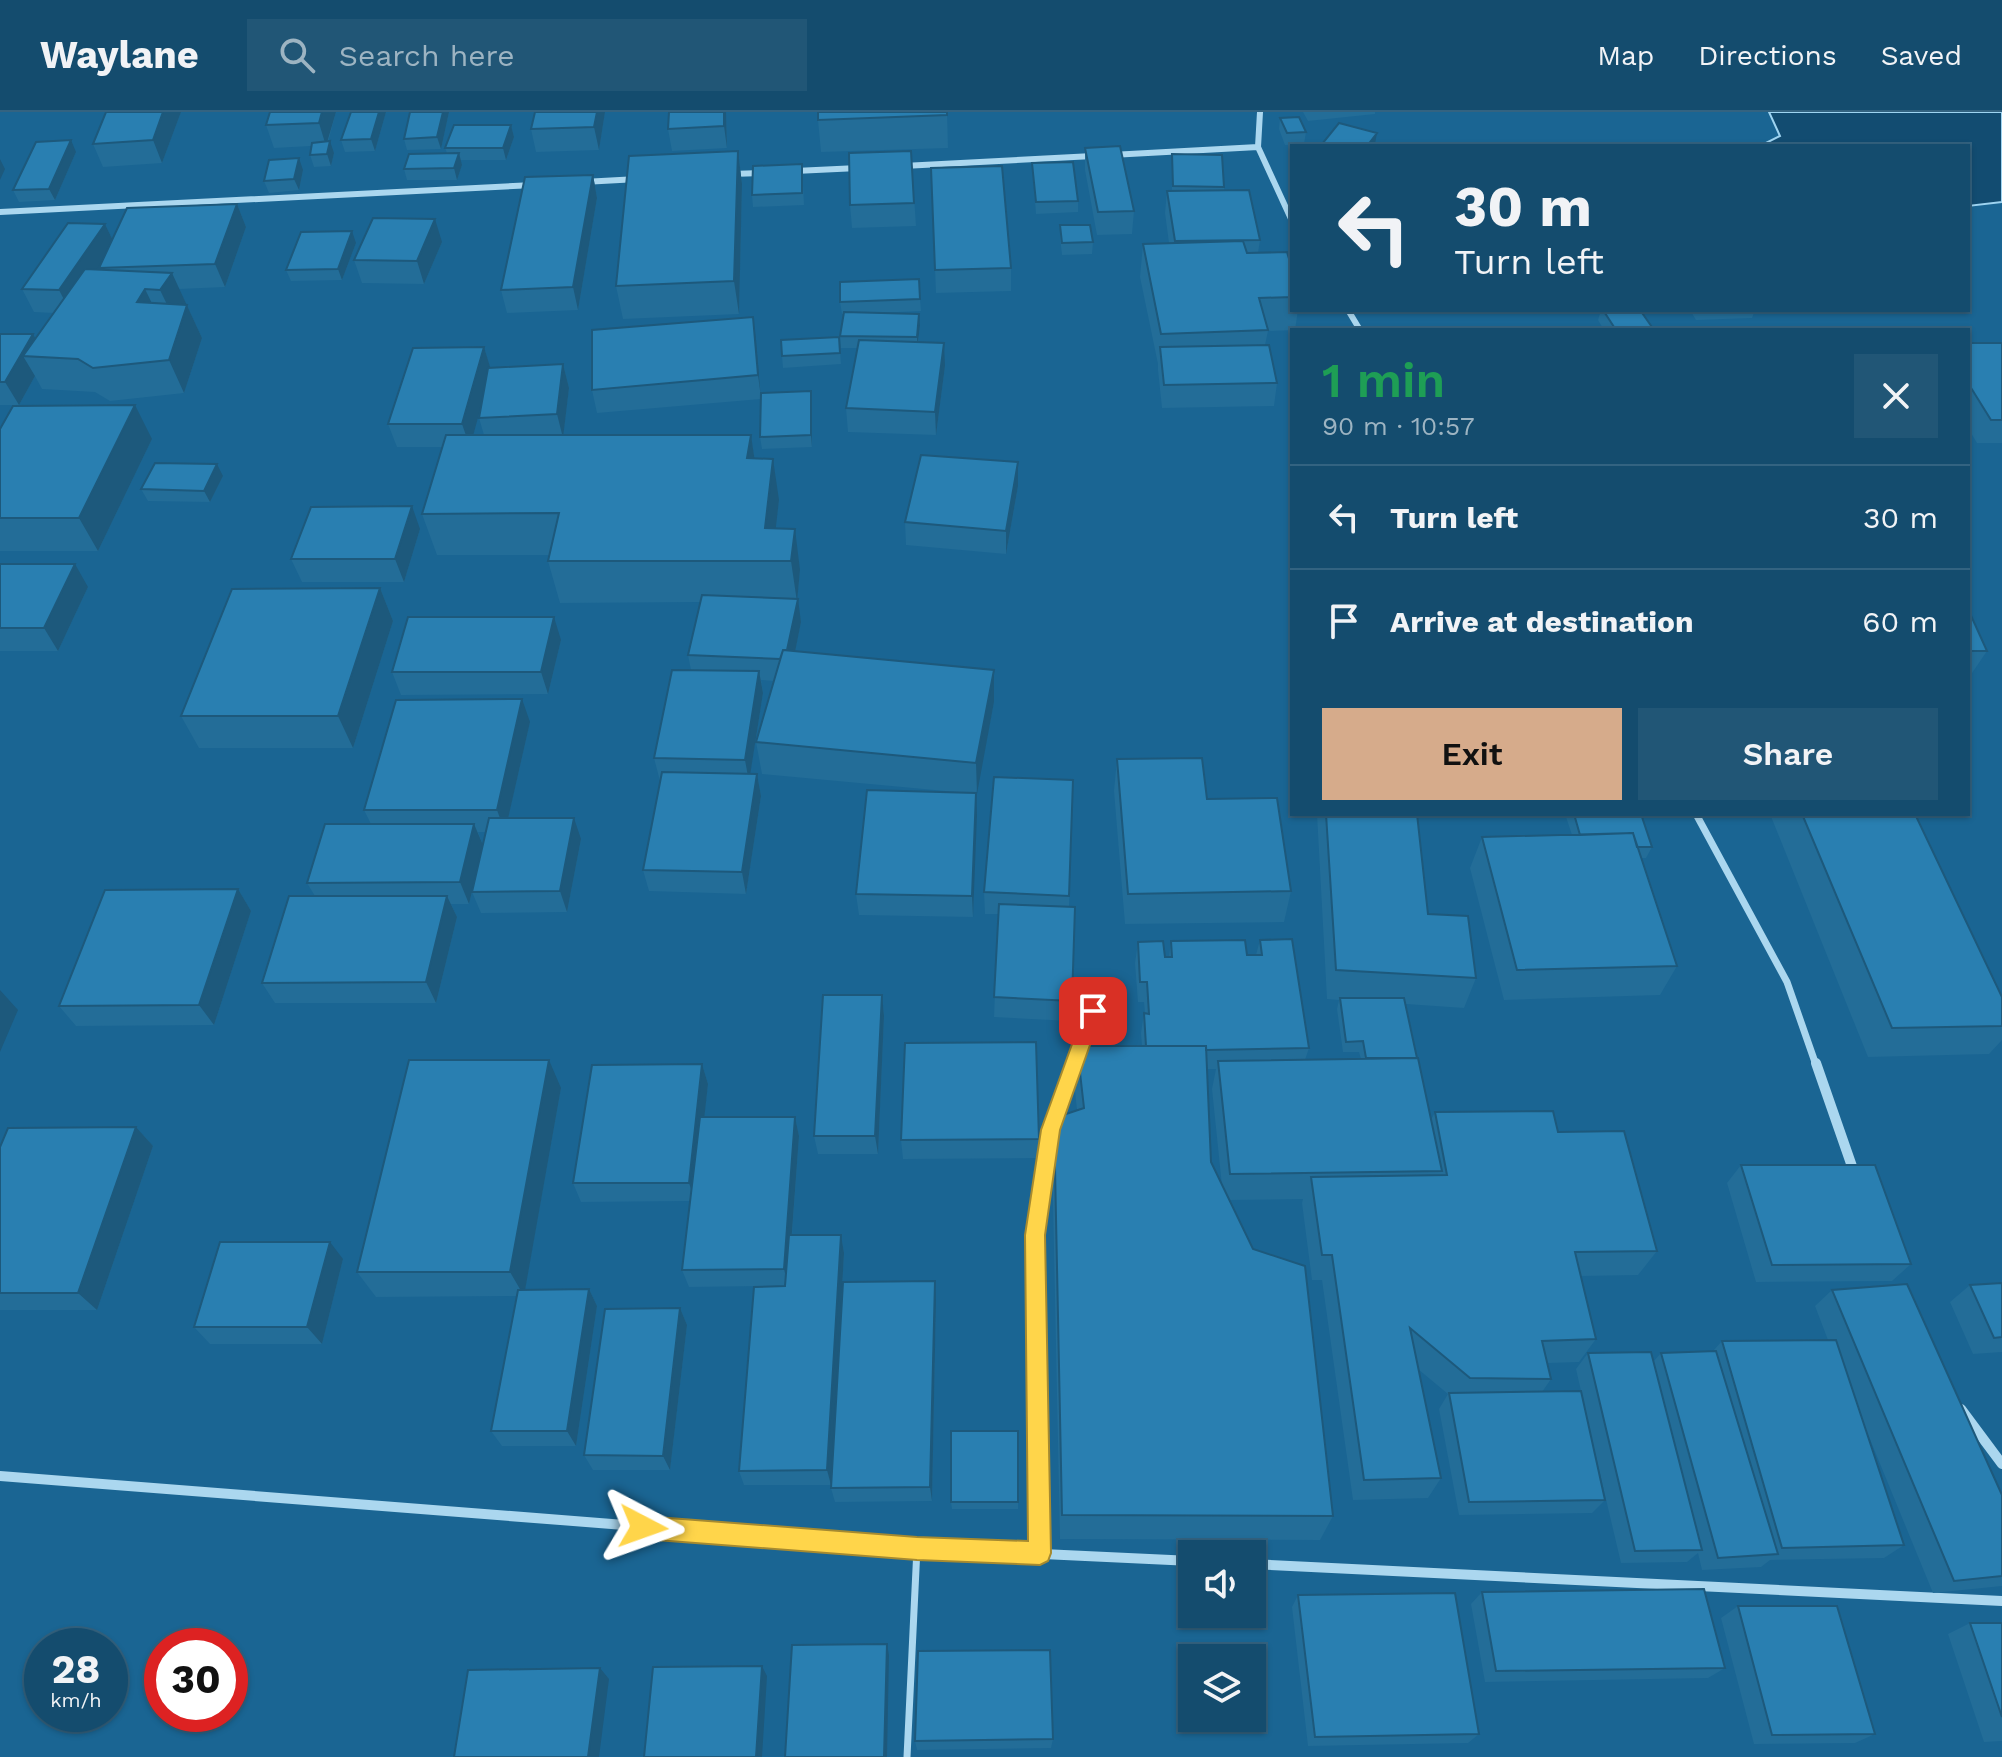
<!DOCTYPE html>
<html lang="en">
<head>
<meta charset="utf-8">
<style>
	:root { --surface:#144c6e; --page:#215676; --text:#f1f3f6; --muted:#9db4c2; --line:#336381; --accent:#d6ab8b }
	body { margin:0; font-family:"Work Sans",sans-serif; background:var(--page); color:var(--text); height:100vh; display:flex; flex-direction:column; font-size:30px; white-space:nowrap }
	* { box-sizing:border-box; margin:0 }
	p { font-size:26px; color:var(--muted) }
	.icon { flex:none; width:44px; height:44px; fill:none; stroke:currentColor; stroke-width:2; stroke-linecap:round; stroke-linejoin:round }
	.map { position:relative; flex:1; overflow:hidden }
	.details { position:absolute; left:1290px; top:216px; width:680px; height:488px; display:flex; flex-direction:column; background:var(--surface); border-radius:0px; box-shadow:0 2px 6px #0004,0 0 0 2px var(--line) }
	.details>* { flex:none }
	.top-card { position:absolute; left:1290px; top:32px; width:680px; height:168px; border-radius:0px; box-shadow:0 2px 6px #0004,0 0 0 2px var(--line); background:#144c6e; color:var(--text); overflow:hidden }
	.buttons { position:absolute; left:1178px; top:1428px; display:grid; gap:16px }
	.buttons a { display:grid; place-items:center; width:88px; height:88px; border-radius:0px; background:var(--surface); box-shadow:0 2px 6px #0004,0 0 0 2px var(--line); font-size:40px }
	.speed { position:absolute; left:24px; top:1516px; display:flex; gap:16px; font-size:40px; font-weight:700; text-align:center }
	.speed>* { display:grid; place-content:center; width:104px; height:104px; border-radius:50%; background:var(--surface); box-shadow:0 2px 6px #0004,0 0 0 2px var(--line); line-height:1 }
	.speed small { font-size:20px; font-weight:400 }
	.speed .limit { border:12px solid #d22; background:#fff; color:#111 }
	.pin { position:absolute; display:grid; place-items:center; width:68px; height:68px; color:#fff; margin:-34px; border-radius:16px; box-shadow:0 4px 12px #0006 }
	.me { position:absolute; width:88px; margin:-44px; rotate:94deg; stroke-linejoin:round; filter:drop-shadow(0 0 6px #0008) }
	.turn { display:flex; align-items:center; gap:28px; height:168px; padding:0 32px; font-size:36px }
	.turn .icon { width:104px; height:104px; stroke-width:2.5 }
	.turn b { display:block; font-size:56px; line-height:68px }
	.round { display:grid; place-items:center; flex:none; width:84px; height:84px; border-radius:0px; background:var(--page) }
	.head { display:flex; align-items:center; justify-content:space-between; height:136px; padding:0 32px }
	h1 { font-size:48px; font-weight:600; line-height:60px; color:#1e9e55 }
	.action { display:flex; gap:16px; margin-top:auto; padding:16px 32px }
	.action a { flex:1; height:92px; border-radius:0px; background:var(--accent); color:#111; font-size:32px; font-weight:600; line-height:92px; text-align:center }
	.action a+a { background:var(--page); color:var(--text) }
	ul { padding:0; list-style:none }
	li { display:flex; align-items:center; gap:24px; height:104px; padding:0 32px; border-top:2px solid var(--line) }
	li div { flex:1 }
	li b { display:block; font-size:30px }
	li em { font-style:normal }
	header { display:flex; align-items:center; gap:48px; box-sizing:border-box; height:112px; padding:0 40px; background:var(--surface); border-bottom:2px solid var(--line) }
	header strong { font-size:38px }
	nav { display:flex; gap:44px; margin-inline-start:auto; font-size:28px }
	.search { width:560px; height:72px; background:var(--page); display:flex; align-items:center; gap:20px; box-sizing:border-box; padding:0 28px; border-radius:0px; color:var(--muted); font-size:30px }
	.map>svg:first-child { display:block }
</style>
</head>
<body>
<header>
<strong>Waylane</strong>
<div class="search"><svg class="icon" aria-label="search" viewBox="0 0 24 24"><circle cx="10" cy="10" r="6"/><path d="M15 15l6 6"/></svg>Search here</div>
<nav><a>Map</a><a>Directions</a><a>Saved</a></nav>
</header>
<div class="map">
<svg width="2002" height="1645" viewBox="0 0 2002 1645">
	<rect width="100%" height="100%" fill="#1a6593"/>
	<path fill="#124c71" stroke="#9ed4f1" stroke-width="2" d="M1769,0H2002V90L1968,94V34H1760L1780,24Z"/>
	<g fill="none" stroke-linecap="round" stroke-linejoin="round">
		<path stroke="#abd7ef" stroke-width="7" d="M907,1645L917,1436"/>
		<path stroke="#abd7ef" stroke-width="6" d="M1260,0L1258,35L1292,109
			M1111,43L1258,35
			M903,54L1093,44
			M795,59L858,56
			M731,62L762,61
			M583,70L638,67
			M0,100L534,73
			M1348,198L1360,218"/>
		<path stroke="#abd7ef" stroke-width="7" d="M1696,702L1787,870L1816,953
			M1073,953L1093,899"/>
		<path stroke="#abd7ef" stroke-width="10" d="M1816,951L1855,1063
			M1961,1297L2002,1352
			M0,1364L917,1436L1192,1449
			M1040,1441L1035,1123L1050,1018L1074,951
			M1252,1452L2002,1489"/>
	</g>
	<path fill="#236d98" fill-rule="evenodd" d="M181,0L162,51L103,55L93,32Z
		M336,0L328,30L334,41L331,54L314,55L310,43L311,34L274,36L266,13Z
		M386,0L375,39L345,40L341,28Z
		M410,0H449L441,37L407,38L404,27Z
		M605,0L599,38L536,40L531,17Z
		M726,0L727,36L672,39L668,17Z
		M947,0L948,36L821,40L818,8Z
		M1303,0H1375V2L1308,9Z
		M1280,6L1306,20L1304,32L1285,33L1279,17Z
		M511,13L514,25L506,48H460L462,53L457,68H407L404,57L447,41L445,36Z
		M1085,36L1134,99L1132,122L1097,123L1085,58Z
		M738,39L742,72L739,202L623,207L616,174Z
		M911,39L916,114L852,116L850,93Z
		M76,40L55,88L19,90L13,78Z
		M1172,42L1224,75V78L1260,128L1258,141L1292,157V198H1298L1295,218L1268,219L1265,233L1277,271L1274,294L1162,296L1158,258V252L1140,165L1143,132L1169,131L1165,101L1167,79L1172,78Z
		M1032,51L1078,89V100L1036,102Z
		M802,52L804,93L753,95L752,83Z
		M931,56L1011,156V179L936,181Z
		M303,58L299,78L269,81L264,69Z
		M593,63L597,86L578,198L507,201L501,178Z
		M237,92L246,115L225,175L179,177L202,226L184,281L110,289L95,280L42,277L35,264L19,293H0V222H33L35,227L54,201L34,200L22,177L105,112L112,127Z
		M1060,113L1093,130L1092,142L1062,143L1060,125Z
		M442,130L424,172L362,171L354,148Z
		M356,131L342,168L291,169L286,158Z
		M920,187L921,199L875,201L920,214L918,230L945,254L936,323L848,320L846,296L858,236H841L840,224L844,202H842L840,190Z
		M1601,198H1640L1654,218H1604L1598,208Z
		M1690,198H1755L1752,206L1696,208Z
		M839,225L841,252L783,256L782,244Z
		M756,228L761,283L811,279L812,335L762,337L760,325L761,287L597,301L592,278Z
		M1968,231H2002V331H1977L1968,316Z
		M484,235L490,256L563,252L569,276L563,323H751L754,346L779,388L775,417L800,458L797,487L801,510L795,539L994,590L976,682L973,805L859,803L856,782L956,680L762,662L756,630L774,569L761,568L763,581L750,662H757L761,684L746,782L649,779L643,758L660,669L654,646L691,558L688,543L700,490L560,491L548,449L550,443H437L422,402L443,335H397L388,312ZM482,290L479,306L484,323H473Z
		M0,317L152,327L98,439H0Z
		M1018,350V374L1006,442L906,433L905,410Z
		M223,364L210,390L148,389L141,377Z
		M420,417L404,470H302L291,447Z
		M0,452L88,475L58,539H0Z
		M380,476L393,509L353,636H199L181,604Z
		M1968,497L1987,539L1968,567Z
		M561,528L548,582L401,583L392,560Z
		M530,610L508,706L581,727L567,800L481,801L472,780L469,792H451L457,805L436,891H275L262,871L315,784L307,771L371,712L364,698ZM478,720H486L483,733Z
		M1117,647L1291,779L1284,810L1125,812L1114,679Z
		M1073,668L1069,795L1072,889L1071,909L994,905L998,802H985L984,780Z
		M1317,702H1417L1428,802L1476,866L1464,896L1406,892L1431,1008L1435,1000L1558,1020L1657,1139L1638,1163L1581,1164L1596,1227L1579,1250L1548,1251L1551,1267L1542,1280L1581,1279L1576,1257L1588,1241L1653,1250L1661,1241L1713,1239L1722,1229L1828,1228L1815,1194L1832,1178L2002,1383V1474L1933,1481L1867,1320L1904,1433L1884,1446L1770,1448L1761,1455L1702,1458L1698,1441L1687,1450L1621,1451L1589,1315L1605,1388L1592,1401L1459,1403L1439,1297L1448,1282L1418,1257L1441,1366L1428,1386L1353,1388L1322,1168H1312L1302,1091L1303,1087L1229,1088L1333,1404L1320,1428L1060,1427L1052,1040L1054,1006L1077,998L1074,970L1077,934H1142L1141,921L1144,901H1145L1144,890H1138L1135,851L1138,830L1165,845H1169L1171,829L1247,843H1256L1260,828L1309,936L1305,948L1361,947L1359,940H1343L1337,897L1339,888L1327,887ZM1207,957H1216L1212,977L1222,1074L1211,1050Z
		M1565,702H1641L1652,735L1646,746H1641L1677,854L1660,883L1504,888L1470,756L1482,725L1572,723Z
		M1770,702H1915L2002,885V928L1989,942L1868,945Z
		M238,777L251,799L214,913L76,914L59,894Z
		M882,883L884,904L878,1042H818L814,1024Z
		M702,952L708,972L704,1005H795L799,1024L792,1123H841L844,1141L831,1373H744L739,1359L762,1174L689,1175L682,1158L690,1089L581,1090L573,1071Z
		M561,976L525,1177H589L597,1194L576,1334H502L491,1319L516,1184L376,1185L357,1160Z
		M136,1015L153,1034L97,1198H0V1035Z
		M1039,1027L1038,1046L903,1047L901,1028Z
		M1741,1053L1911,1152L1892,1169L1756,1170L1727,1071Z
		M343,1147L322,1232H210L194,1215Z
		M935,1169L936,1186L932,1389L835,1390L831,1376Z
		M2002,1171V1240L1973,1242L1950,1190L1970,1173Z
		M680,1196L687,1213L670,1358H593L584,1343Z
		M1018,1319V1397H952L951,1390Z
		M1482,1480L1725,1556L1708,1566L1485,1570L1471,1492Z
		M1298,1483L1479,1622L1468,1631L1308,1634L1292,1495Z
		M1738,1494L1875,1622L1855,1631L1754,1632L1721,1506Z
		M1970,1511H2002V1629L1984,1630L1948,1522Z
		M1053,1627L1051,1636L917,1638L915,1629Z"/>
	<path fill="#1d597c" d="M163,0H181L162,51L153,28Z
		M322,0H336L326,34L319,11Z
		M379,0H386L375,39L371,27Z
		M443,0H449L441,37L437,25Z
		M597,0H605L599,38L594,15Z
		M724,0H726L727,36L724,14Z
		M511,13L514,25L506,48L503,36Z
		M1377,21L1375,32L1374,34H1367Z
		M71,28L76,40L55,88L49,77Z
		M330,29L334,41L331,54L327,42Z
		M738,39L742,72L739,202L734,169Z
		M459,41L462,53L457,68L454,56Z
		M299,46L303,58L299,78L294,67Z
		M0,47L5,57L0,68Z
		M593,63L597,86L578,198L573,175Z
		M237,92L246,115L225,175L215,152Z
		M435,107L442,130L424,172L417,149Z
		M105,112L116,135L99,156L100,158L71,201L59,178Z
		M352,119L356,131L342,168L338,157Z
		M172,161L202,226L184,281L169,248L176,211L160,178Z
		M145,177L161,210L137,190Z
		M919,202L920,214L917,237V225Z
		M753,205L756,228L761,286L758,263Z
		M33,222L45,245L23,244L35,264L19,293L5,270Z
		M944,231L945,254L936,323L935,300Z
		M484,235L491,258L470,335L462,312Z
		M563,252L569,276L563,326L557,302Z
		M811,279L812,290V335L811,323Z
		M135,293L152,327L98,439L79,406Z
		M751,323L757,364L747,346Z
		M773,347L779,388L772,449L765,416Z
		M1018,350V374L1006,442V419Z
		M217,352L223,364L210,390L204,379Z
		M412,394L420,417L404,470L395,447Z
		M795,417L800,458L797,490L791,449Z
		M75,452L88,475L58,539L44,516Z
		M380,476L393,509L353,636L338,604Z
		M798,487L801,510L789,570L785,547Z
		M554,505L561,528L548,582L541,560Z
		M994,558V590L977,682L976,651Z
		M759,559L763,581L749,670L745,648Z
		M522,587L530,610L505,720L497,698Z
		M757,662L761,684L746,782L742,760Z
		M976,681L977,703L973,805L972,784Z
		M574,706L581,727L567,800L560,779Z
		M474,712L483,733L469,792L460,770Z
		M238,777L251,799L214,913L199,893Z
		M447,784L457,805L436,891L426,870Z
		M0,878L18,898L0,940Z
		M882,883L884,904L878,1042L875,1024Z
		M549,948L561,976L524,1184L510,1160Z
		M702,952L708,972L695,1089L689,1071Z
		M795,1005L799,1024L788,1174L784,1157Z
		M136,1015L153,1034L97,1198L78,1181Z
		M841,1123L844,1141L831,1373L827,1358Z
		M330,1130L343,1147L322,1232L307,1215Z
		M935,1169L936,1186L932,1389L930,1375Z
		M589,1177L597,1194L576,1334L567,1319Z
		M680,1196L687,1213L670,1358L663,1344Z
		M887,1532L889,1543L887,1645H884Z
		M762,1554L767,1564L762,1645H756Z
		M600,1556L609,1567L599,1645H588Z"/>
	<path fill="#297fb1" stroke="#1d597c" stroke-width="2" d="M106,0H163L153,28L93,32Z
		M270,0H322L319,11L266,13Z
		M351,0H379L371,27L341,28Z
		M410,0H443L437,25L404,27Z
		M535,0H597L594,15L531,17Z
		M669,0H724V14L668,17Z
		M818,0H947V3L818,8Z
		M1299,5L1306,20L1287,21L1280,6Z
		M1339,11L1377,21L1367,34H1331L1322,32Z
		M454,13H511L503,36H445Z
		M71,28L49,77L13,78L36,30Z
		M330,29L327,42L310,43L312,31Z
		M1120,34L1134,99L1098,100L1085,36Z
		M738,39L734,169L616,174L629,44Z
		M911,39L914,91L850,93L849,41Z
		M459,41L454,56L404,57L409,42Z
		M1172,42L1222,43L1224,75L1173,74Z
		M299,46L294,67L264,69L269,48Z
		M1073,50L1078,89L1036,90L1032,51Z
		M802,52V81L752,83L753,54Z
		M1002,54L1011,156L935,158L931,56Z
		M593,63L573,175L501,178L525,65Z
		M1249,78L1260,128L1175,129L1167,79Z
		M237,92L215,152L99,156L127,96Z
		M373,106L435,107L417,149L354,148Z
		M68,111L105,112L59,178L22,177Z
		M1060,113H1090L1093,130L1062,131Z
		M352,119L338,157L286,158L301,120Z
		M1243,129L1247,141L1287,140L1292,157V185L1259,186L1268,218L1161,222L1143,132Z
		M85,157L172,161L160,178L145,177L137,190L187,193L169,248L93,256L78,247L23,244Z
		M919,167L920,187L840,190V170Z
		M1603,198H1640L1654,218H1616Z
		M844,200L919,202L917,225L840,224Z
		M753,205L758,263L592,278V218Z
		M0,222H33L5,270H0Z
		M839,225L840,241L782,244L781,228Z
		M859,228L944,231L935,300L846,296Z
		M1968,231H2002V308H1991L1968,271Z
		M1269,233L1277,271L1164,273L1160,235Z
		M484,235L462,312H388L413,236Z
		M563,252L557,302L479,306L488,256Z
		M811,279V323L760,325L761,281Z
		M135,293L79,406H0V317L13,294Z
		M446,323H751L747,346L773,347L765,416L795,417L791,449H548L559,401L422,402Z
		M921,343L1018,350L1006,419L905,410Z
		M155,351L217,352L204,379L141,377Z
		M412,394L395,447H291L311,395Z
		M0,452H75L44,516H0Z
		M380,476L338,604H181L232,477Z
		M702,483L798,487L787,538H783L780,547L688,543Z
		M1968,497L1987,539H1968Z
		M408,505H554L541,560H392Z
		M783,538L994,558L976,651L756,630Z
		M672,558L759,559L745,648L654,646Z
		M522,587L497,698H364L396,588Z
		M1202,646L1207,687L1277,686L1291,779L1128,782L1117,647Z
		M662,660L757,662L742,760L643,758Z
		M994,665L1073,668L1069,784L984,780Z
		M867,678L976,681L972,784L856,782Z
		M1326,702H1417L1428,802L1468,804L1476,866L1336,858Z
		M1574,702H1641L1652,735H1637L1633,721L1580,723Z
		M1802,702H1915L2002,885V914L1892,916Z
		M489,706H574L560,779L472,780Z
		M325,712H474L460,770L307,771Z
		M1633,721L1677,854L1517,858L1482,725Z
		M238,777L199,893L59,894L105,778Z
		M289,784H447L426,870L262,871Z
		M999,792L1075,795L1072,889L994,885Z
		M1292,827L1309,936L1206,938V934H1146L1144,901L1149,902L1147,870H1140L1138,830L1163,829L1165,845H1172L1171,829L1245,828L1247,843H1262L1260,828Z
		M823,883H882L875,1024H814Z
		M1340,886H1404L1417,946H1366L1363,929L1346,930Z
		M1036,930L1039,1027L901,1028L905,931Z
		M1077,934H1206L1211,1050L1253,1137L1305,1154L1333,1404L1062,1403L1054,1006L1084,996Z
		M1418,946L1442,1059L1230,1062L1218,949Z
		M409,948H549L510,1160H357Z
		M702,952L689,1071H573L592,953Z
		M1553,999L1558,1020L1624,1019L1657,1139L1575,1140L1596,1227L1542,1229L1551,1267L1470,1266L1410,1216L1441,1366L1364,1368L1332,1143H1322L1311,1065L1447,1063L1435,1000Z
		M700,1005H795L784,1157L682,1158Z
		M136,1015L78,1181H0V1035L8,1016Z
		M1741,1053H1875L1911,1152L1772,1153Z
		M789,1123H841L827,1358L739,1359L754,1175L785,1174Z
		M220,1130H330L307,1215H194Z
		M935,1169L930,1375L831,1376L843,1170Z
		M2002,1171V1225L1994,1226L1970,1173Z
		M1907,1172L2002,1383V1464L1954,1469L1832,1178Z
		M589,1177L567,1319H491L518,1178Z
		M680,1196L663,1344L584,1343L605,1197Z
		M1836,1228L1904,1433L1782,1436L1722,1229Z
		M1716,1239L1778,1442L1718,1446L1661,1241Z
		M1651,1240L1702,1438L1635,1439L1588,1241Z
		M1581,1279L1605,1388L1469,1390L1449,1281Z
		M951,1319H1018V1390H951Z
		M1704,1477L1725,1556L1496,1559L1482,1480Z
		M1455,1481L1479,1622L1315,1625L1298,1483Z
		M1738,1494H1837L1875,1622L1772,1623Z
		M1970,1511H2002V1605Z
		M887,1532L884,1645H785L792,1533Z
		M1050,1538L1053,1627L915,1629L918,1539Z
		M762,1554L756,1645H644L653,1555Z
		M600,1556L588,1645H454L468,1558Z"/>
	<path fill="#ffd54a" stroke="#a68a30" stroke-width="2" d="M1093,891L1100,893L1102,899L1060,1018L1045,1123L1051,1441L1048,1449L1040,1453L917,1448L643,1427L635,1424L632,1415L635,1407L643,1404L917,1425L1028,1429L1025,1123L1041,1018L1084,899L1086,893Z"/>
</svg>
<div class="buttons">
<a><svg class="icon" aria-label="sound" viewBox="0 0 24 24"><path d="M4 9h4l5-4v14l-5-4H4zM17 9q2 3 0 6"/></svg></a>
<a><svg class="icon" aria-label="layers" viewBox="0 0 24 24"><path d="M12 4l9 5-9 5-9-5zM3 14l9 5 9-5"/></svg></a>
</div>
<div class="speed"><div>28<small>km/h</small></div><div class="limit">30</div></div>
<div class="pin" style="left:1093px;top:899px;background:#d93025"><svg class="icon" aria-label="arrive" viewBox="0 0 24 24"><path d="M6 21V4h12l-3 4 3 4H6"/></svg></div>
<svg class="me" style="left:643px;top:1415px" viewBox="-20 -20 40 40"><path d="M0-17L14 15 0 8-14 15z" fill="#ffd54a" stroke="#fff" stroke-width="4"/></svg>
<div class="top-card">
<div class="turn"><svg class="icon" aria-label="left" viewBox="0 0 24 24"><path d="M17 20v-9H6M10 6l-5 5 5 5"/></svg><div><b>30 m</b>Turn left</div></div>
</div>
<section class="details">
<div class="head"><div><h1>1 min</h1><p>90 m · 10:57</p></div><a class="round"><svg class="icon" aria-label="close" viewBox="0 0 24 24"><path d="M6 6l12 12M18 6L6 18"/></svg></a></div>
<ul>
<li><svg class="icon" aria-label="left" viewBox="0 0 24 24"><path d="M17 20v-9H6M10 6l-5 5 5 5"/></svg><div><b>Turn left</b></div><em>30 m</em></li>
<li><svg class="icon" aria-label="arrive" viewBox="0 0 24 24"><path d="M6 21V4h12l-3 4 3 4H6"/></svg><div><b>Arrive at destination</b></div><em>60 m</em></li>
</ul>
<div class="action"><a>Exit</a><a>Share</a></div>
</section>
</div>
</body>
</html>
